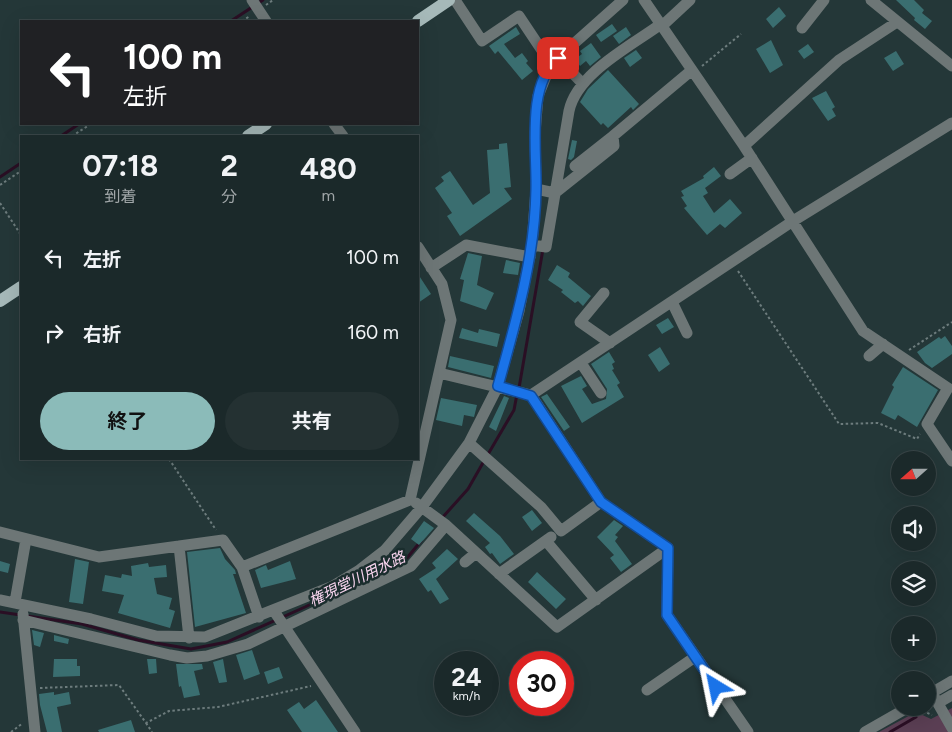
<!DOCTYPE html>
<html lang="ja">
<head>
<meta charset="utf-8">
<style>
	:root { --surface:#1b292a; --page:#243132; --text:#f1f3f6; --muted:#a0a6a8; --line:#394547; --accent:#8bbbb9 }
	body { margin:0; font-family:Figtree,"Noto Sans JP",sans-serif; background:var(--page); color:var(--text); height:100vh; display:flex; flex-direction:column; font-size:19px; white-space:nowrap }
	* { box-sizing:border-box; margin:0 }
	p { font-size:16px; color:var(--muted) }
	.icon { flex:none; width:28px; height:28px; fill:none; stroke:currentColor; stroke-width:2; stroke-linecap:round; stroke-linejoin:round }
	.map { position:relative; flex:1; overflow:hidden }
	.drawer { position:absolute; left:20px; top:135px; width:399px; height:325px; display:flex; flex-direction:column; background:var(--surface); border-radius:0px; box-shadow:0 5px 20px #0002,0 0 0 1px var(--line) }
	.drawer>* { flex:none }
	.banner { position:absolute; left:20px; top:20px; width:399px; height:105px; border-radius:0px; box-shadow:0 5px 20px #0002,0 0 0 1px var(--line); background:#202124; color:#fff; overflow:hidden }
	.needle { width:32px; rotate:249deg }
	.controls { position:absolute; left:891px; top:451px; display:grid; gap:10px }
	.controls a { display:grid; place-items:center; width:45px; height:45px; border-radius:50%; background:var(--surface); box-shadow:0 5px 20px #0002,0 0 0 1px var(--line); font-size:25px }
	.speed { position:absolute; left:434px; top:651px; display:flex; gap:10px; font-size:25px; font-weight:700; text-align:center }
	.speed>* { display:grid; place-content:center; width:65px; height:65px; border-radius:50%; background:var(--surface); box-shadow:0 5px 20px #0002,0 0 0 1px var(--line); line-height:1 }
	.speed small { font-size:12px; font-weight:400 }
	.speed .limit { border:8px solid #d22; background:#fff; color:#111 }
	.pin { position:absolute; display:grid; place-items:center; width:42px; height:42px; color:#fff; margin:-21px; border-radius:10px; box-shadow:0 2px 8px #0006 }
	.me { position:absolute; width:55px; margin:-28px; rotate:325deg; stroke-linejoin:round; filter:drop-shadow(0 0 4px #0008) }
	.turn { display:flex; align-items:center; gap:18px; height:105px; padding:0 20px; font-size:22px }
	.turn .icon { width:65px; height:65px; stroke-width:2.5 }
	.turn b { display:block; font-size:35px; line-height:42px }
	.eta { display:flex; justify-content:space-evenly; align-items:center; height:85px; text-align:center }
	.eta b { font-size:30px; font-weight:700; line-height:35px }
	.cta { display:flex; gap:10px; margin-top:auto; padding:10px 20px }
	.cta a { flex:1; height:58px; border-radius:30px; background:var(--accent); color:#111; font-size:20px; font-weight:700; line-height:58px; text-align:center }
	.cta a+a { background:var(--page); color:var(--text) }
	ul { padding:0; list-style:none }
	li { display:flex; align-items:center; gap:15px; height:75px; padding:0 20px }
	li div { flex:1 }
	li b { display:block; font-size:19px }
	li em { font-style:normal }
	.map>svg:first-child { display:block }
</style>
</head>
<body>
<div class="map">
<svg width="952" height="732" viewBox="0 0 952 732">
	<rect width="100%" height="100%" fill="#243738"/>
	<path fill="#5b3f54" d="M952,708V732H879L916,712L931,719Z"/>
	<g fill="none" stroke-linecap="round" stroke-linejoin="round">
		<path stroke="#2a0f24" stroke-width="3" d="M231,21L263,0
			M61,136L79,124
			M0,177L21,163
			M519,388L543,249
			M487,456L514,410L517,394
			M442,518L468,489L484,461
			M0,612L82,624L138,640L191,649L227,642L305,607L407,558L421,541
			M890,732L916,717"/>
	</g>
	<path fill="#3a6e70" d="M896,0H914L924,10L922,13L932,21L925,29L914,20L915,18Z
		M779,7L786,16L773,28L766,19Z
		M612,24L617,31L601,42L596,35Z
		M516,27L520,34L504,44L515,58L522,53L528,61L526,63L533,71L522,80L498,51L495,54L489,46Z
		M626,27L631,35L619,44L613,36Z
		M557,39L562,44L552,53L548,47Z
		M771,40L783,65L770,73L756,49Z
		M591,43L601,57L590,66L586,61L580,66L575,59L582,54L580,51Z
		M808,44L814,52L804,59L798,51Z
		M636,50L642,58L630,67L624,58Z
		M896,51L904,64L893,71L884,58Z
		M608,70L639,104L633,110L631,107L608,128L603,123L601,125L580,102L588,89Z
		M826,91L835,107L832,109L836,116L828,121L812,98Z
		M572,140L577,141L574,157L571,160L568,159Z
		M507,143L511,187L504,188L512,199L460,236L447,216L452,213L435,188L444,181L441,177L450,171L473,205L490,193L487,150L499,149V144Z
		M714,167L721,176L705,188L708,193L703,196L714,213L730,199L742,213L725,228L720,224L707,235L684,208L687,206L681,197L684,196L681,191L704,178L703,176Z
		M468,253L482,256L477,285L494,293L486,310L460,301L464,280L460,279Z
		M506,260L520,263L518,275L503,273Z
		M557,265L570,273L568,277L591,296L583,306L578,301L575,303L561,292L563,290L548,280Z
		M418,274L431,294L418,303Z
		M668,318L674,327L662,334L656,325Z
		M462,328L478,333L479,329L500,334L497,347L459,338Z
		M945,336L952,346V354L932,368L925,363L917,352L939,337L941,339Z
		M660,347L670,364L659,372L648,355Z
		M609,352L615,362L612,364L614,369L612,370L620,383L617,385L624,397L582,423L561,386L581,376L587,386L582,389L592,404L606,399L607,389L591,364Z
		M450,356L494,366L491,378L448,367Z
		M903,367L938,390L917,427L898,415L895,420L881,413L894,387L892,385Z
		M547,394L570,427L564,431L541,397Z
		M504,396L509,398L496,431L489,427Z
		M441,398L477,405L474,417L464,415L462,426L436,420Z
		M532,510L542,523L532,531L522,517Z
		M474,513L500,536L514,554L500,564L492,553L490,554L485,547L490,543L466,521Z
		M614,520L623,526L615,535L618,537L615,541L632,564L621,572L610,558L614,555L597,537Z
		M424,521L434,528L419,545L411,539Z
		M220,548L225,559L235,570L236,574H233L246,613L195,627L187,552Z
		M447,549L458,559L436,579L449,599L440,604L431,590L428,592L419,579L436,568L432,563Z
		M75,559L89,562L83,604L69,602Z
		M0,561L10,564L8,573L0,571Z
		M290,561L296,579L261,588L255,570L266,565L268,570Z
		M148,563L149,567L166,565L167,577L154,578L157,594L172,598L169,609L175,611L170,628L118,613L124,595L102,591L105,575L121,578L122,574L132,576L131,566Z
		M537,572L566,599L556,609L528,582Z
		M32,630L44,633L40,647L34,645Z
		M54,635L69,639L68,644L54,641Z
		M252,650L260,674L244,680L236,655Z
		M54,659H77V666H80V676L53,677Z
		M147,659H156L157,673L149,674Z
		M223,659L227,682L219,683L213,662Z
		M176,664H202L203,669L194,671L200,695L184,698L181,686L179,687Z
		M279,667L283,678L268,684L264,672Z
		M54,692V695L69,692L71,704L57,707L62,732H47L40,705L39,694Z
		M316,700L338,732H302L287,710L299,702L304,709Z
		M131,720L135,732H99L98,730Z"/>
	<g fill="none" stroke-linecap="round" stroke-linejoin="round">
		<path stroke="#6d7c7d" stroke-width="2" stroke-dasharray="2.5 2.5" stroke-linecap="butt" d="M266,5L273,0
			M242,21L250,16
			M702,66L741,34
			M72,136L91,124
			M0,185L21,171
			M0,203L21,235
			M738,271L839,424L878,423L917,439L920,434
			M909,350L952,322
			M169,459L216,530
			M40,688L119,685L146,723L169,711L218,707L311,686
			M918,709L932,715
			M146,723L152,732
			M11,732L23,723"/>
		<path stroke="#6d7676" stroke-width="11" d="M252,0L266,21
			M455,0L482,41L519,16L551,64
			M644,0L744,146L863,331L948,388L927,424L952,461
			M871,0L952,66
			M662,26L690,0
			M802,28L824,0
			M558,58L582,83
			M334,124L343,136
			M744,146L839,60L897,22
			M575,166L613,136
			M730,174L752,158
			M536,189L555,193L614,146L613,136L692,70
			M532,245L546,247L569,111C577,73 631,46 661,24
			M431,268L466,245L530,257
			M604,293L580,322L610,343
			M672,302L687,333
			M869,356L883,344
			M581,363L601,393
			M439,373L531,395L793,221L952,123
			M531,395L601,502
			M469,443L541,507L561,531L601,502L668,548L667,615L748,732
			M416,503L446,525L557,627L668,548
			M0,532L99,557L223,540L242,567L259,617
			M546,541L596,600
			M179,546L189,638
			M465,562L476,553
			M242,567L410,500L451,320L442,284L418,247
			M499,574L551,537
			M0,600L91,619L156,636L205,637L333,586L358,571L385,550L422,507L469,443L498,386L519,311L532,245L536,189L535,133L538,96L551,64L623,0
			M15,602L26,539
			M274,611L355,732
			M23,614L35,732
			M23,620L170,655L187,658L207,656L248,644L411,566L446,525
			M647,690L695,657
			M932,693L952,728
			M928,695L952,681
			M938,703L952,695
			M865,732L907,708"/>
		<path stroke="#a6b9b9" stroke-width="12" d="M418,21L449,0
			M248,136L266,124
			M0,301L21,287"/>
	</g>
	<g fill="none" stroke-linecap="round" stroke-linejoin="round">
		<g stroke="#114b97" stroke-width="12">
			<path id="route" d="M558,58C526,85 537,151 536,189C535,257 516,321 498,386L531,396L601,502L668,548L667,615L716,687"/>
		</g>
		<use href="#route" stroke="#1a73e8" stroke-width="9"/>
	</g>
	<g text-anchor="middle" stroke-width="5" stroke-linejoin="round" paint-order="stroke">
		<g font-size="15" font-style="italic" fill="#f8d4ee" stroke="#1a2d2d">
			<text transform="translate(357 579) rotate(-26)" y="5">権現堂川用水路</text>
		</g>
	</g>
</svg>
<div class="controls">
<a><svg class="needle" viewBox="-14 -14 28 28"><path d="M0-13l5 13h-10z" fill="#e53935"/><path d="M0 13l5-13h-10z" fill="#a0a6a8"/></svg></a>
<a><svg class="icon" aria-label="sound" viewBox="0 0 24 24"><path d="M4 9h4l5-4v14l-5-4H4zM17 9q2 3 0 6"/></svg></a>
<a><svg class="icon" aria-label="layers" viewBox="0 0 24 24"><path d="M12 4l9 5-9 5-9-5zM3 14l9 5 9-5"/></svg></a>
<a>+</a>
<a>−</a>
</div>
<div class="speed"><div>24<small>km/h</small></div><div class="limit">30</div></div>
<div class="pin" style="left:558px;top:58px;background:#d93025"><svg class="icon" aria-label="arrive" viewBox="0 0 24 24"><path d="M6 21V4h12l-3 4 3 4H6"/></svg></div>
<svg class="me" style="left:716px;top:687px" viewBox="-20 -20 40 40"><path d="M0-17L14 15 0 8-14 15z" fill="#1a73e8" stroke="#fff" stroke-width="4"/></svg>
<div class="banner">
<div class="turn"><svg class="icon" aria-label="left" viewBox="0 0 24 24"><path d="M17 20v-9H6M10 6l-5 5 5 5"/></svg><div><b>100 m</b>左折</div></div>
</div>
<section class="drawer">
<div class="eta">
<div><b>07:18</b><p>到着</p></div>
<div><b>2</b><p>分</p></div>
<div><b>480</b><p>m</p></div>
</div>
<ul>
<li><svg class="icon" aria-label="left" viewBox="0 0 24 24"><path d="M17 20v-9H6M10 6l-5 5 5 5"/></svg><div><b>左折</b></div><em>100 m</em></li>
<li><svg class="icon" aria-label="right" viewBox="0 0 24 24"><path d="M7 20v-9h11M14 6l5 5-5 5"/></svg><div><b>右折</b></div><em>160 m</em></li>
</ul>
<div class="cta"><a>終了</a><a>共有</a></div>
</section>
</div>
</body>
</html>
